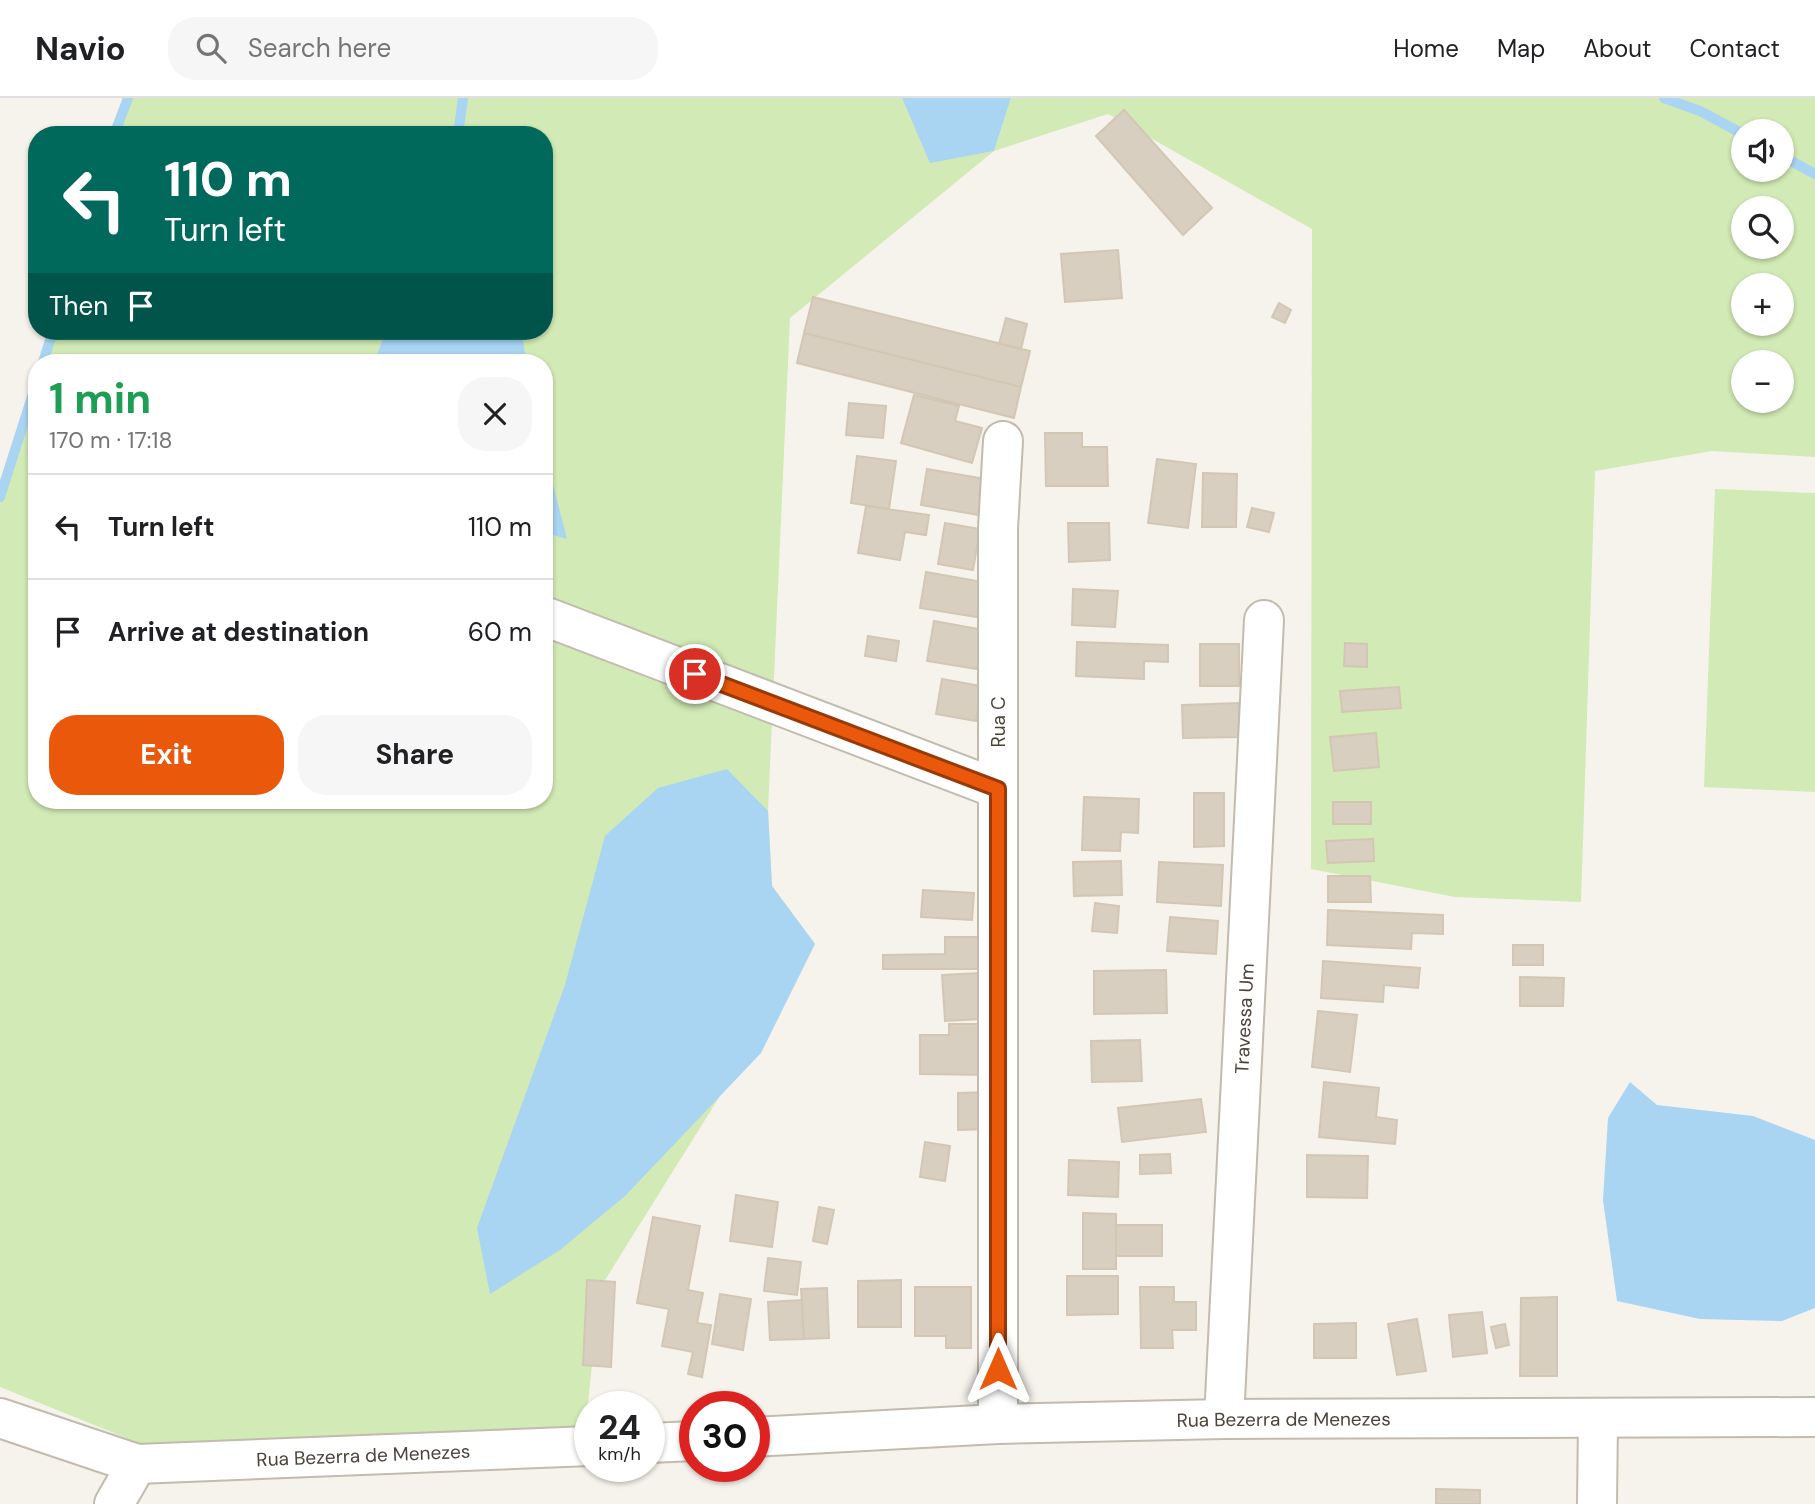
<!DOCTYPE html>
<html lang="en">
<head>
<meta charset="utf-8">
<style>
	:root { --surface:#fff; --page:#f6f6f6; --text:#202124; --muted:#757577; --line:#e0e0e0; --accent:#ea580c }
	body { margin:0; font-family:"DM Sans",sans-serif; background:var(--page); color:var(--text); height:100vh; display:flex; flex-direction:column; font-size:26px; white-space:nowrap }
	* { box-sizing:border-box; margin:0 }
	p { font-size:23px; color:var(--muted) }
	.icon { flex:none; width:38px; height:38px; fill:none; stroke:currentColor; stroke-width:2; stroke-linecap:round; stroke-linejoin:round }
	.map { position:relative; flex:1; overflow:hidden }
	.side { position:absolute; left:28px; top:256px; width:525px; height:455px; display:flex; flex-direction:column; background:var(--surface); border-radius:28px; box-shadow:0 2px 5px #0004 }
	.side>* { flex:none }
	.banner { position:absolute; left:28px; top:28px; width:525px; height:214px; border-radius:28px; box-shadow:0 2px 5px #0004; background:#00695c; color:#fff; overflow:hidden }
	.tools { position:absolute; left:1731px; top:21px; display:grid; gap:14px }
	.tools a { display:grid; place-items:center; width:63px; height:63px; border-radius:50%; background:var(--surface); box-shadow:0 2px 5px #0004; font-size:35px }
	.speed { position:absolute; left:574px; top:1293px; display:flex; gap:14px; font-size:35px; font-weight:700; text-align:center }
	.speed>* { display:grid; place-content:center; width:91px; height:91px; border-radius:50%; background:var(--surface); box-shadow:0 2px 5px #0004; line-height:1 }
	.speed small { font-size:18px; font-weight:400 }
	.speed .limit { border:10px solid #d22; background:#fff; color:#111 }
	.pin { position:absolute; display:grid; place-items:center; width:60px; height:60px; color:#fff; margin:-30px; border:4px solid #fff; border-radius:50%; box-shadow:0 2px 7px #0007 }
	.me { position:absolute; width:77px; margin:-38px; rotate:0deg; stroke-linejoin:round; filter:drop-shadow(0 0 5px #0008) }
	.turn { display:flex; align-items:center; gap:24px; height:147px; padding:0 21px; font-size:32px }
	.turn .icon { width:91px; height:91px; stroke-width:2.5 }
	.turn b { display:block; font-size:49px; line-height:60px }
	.then { display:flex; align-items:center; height:66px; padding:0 21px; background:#0003; gap:14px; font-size:26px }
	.round { display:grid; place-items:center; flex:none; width:74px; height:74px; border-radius:28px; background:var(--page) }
	.overview { display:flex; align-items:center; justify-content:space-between; height:119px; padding:0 21px }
	h1 { font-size:42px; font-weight:700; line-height:52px; color:#1e9e55 }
	.cta { display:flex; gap:14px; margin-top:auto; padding:14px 21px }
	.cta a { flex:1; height:80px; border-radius:28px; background:var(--accent); color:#fff; font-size:28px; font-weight:700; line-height:80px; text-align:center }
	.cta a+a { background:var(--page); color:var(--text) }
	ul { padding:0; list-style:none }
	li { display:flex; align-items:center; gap:21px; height:105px; padding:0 21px; border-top:2px solid var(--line) }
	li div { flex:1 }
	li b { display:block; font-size:26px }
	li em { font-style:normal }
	header { display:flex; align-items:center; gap:42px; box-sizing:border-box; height:98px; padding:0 35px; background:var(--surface); border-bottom:2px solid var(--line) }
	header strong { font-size:33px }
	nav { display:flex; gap:38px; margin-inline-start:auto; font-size:24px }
	.search { width:490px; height:63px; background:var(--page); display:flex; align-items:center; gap:18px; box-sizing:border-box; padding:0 24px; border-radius:28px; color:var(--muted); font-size:26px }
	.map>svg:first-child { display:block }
</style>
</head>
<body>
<header>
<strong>Navio</strong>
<div class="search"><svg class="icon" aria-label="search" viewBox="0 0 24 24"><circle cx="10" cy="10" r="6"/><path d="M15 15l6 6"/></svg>Search here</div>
<nav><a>Home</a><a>Map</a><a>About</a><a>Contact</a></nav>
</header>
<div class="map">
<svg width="1815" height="1406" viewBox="0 0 1815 1406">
	<rect width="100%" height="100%" fill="#f6f3ec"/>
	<path fill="#d2eab5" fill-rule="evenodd" d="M128,0H902L931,64L994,53L1011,0H1815V359L1712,353L1595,373L1581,804L1455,799L1311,771L1312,131L1108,16L994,53L790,220L768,713L772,788L815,846L600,1190L585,1334L166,1356L0,1289V399L37,283V702H544V264H43L53,233H544V37H114ZM1743,33H1782V72H1743ZM1743,110H1782V149H1743ZM1743,187H1782V226H1743ZM1743,264H1782V303H1743Z
		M1715,391L1815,395V694L1704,689Z"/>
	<path fill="#a9d4f2" d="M902,0H1011L994,53L930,65Z
		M386,233H522L526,264H374Z
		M544,352L567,441L544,434Z
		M727,671L768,713L772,788L815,846L761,955L625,1098L560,1152L490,1196L477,1130L565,887L605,738L658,690Z
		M1630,984L1657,1007L1753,1018L1815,1042V1210L1782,1223L1700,1221L1617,1203L1603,1102L1608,1020Z"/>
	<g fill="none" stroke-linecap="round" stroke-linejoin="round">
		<path stroke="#a9d4f2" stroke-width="10" d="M1664,0L1700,13L1743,36
			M114,37L128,0
			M458,37L463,0
			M1782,58L1815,76
			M43,264L53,233
			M0,399L37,283"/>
	</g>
	<path fill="#d8cfc1" stroke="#d3c7b4" stroke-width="2" d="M1124,12L1212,110L1183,137L1096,38Z
		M1118,152L1122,200L1065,204L1061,156Z
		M813,199L1030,253L1021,289L804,235Z
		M1279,205L1291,212L1285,225L1272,219Z
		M1006,220L1027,226L1021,251L999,246Z
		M804,235L1021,289L1014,320L797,265Z
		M914,297L959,308L955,323L982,330L972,365L901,345Z
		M849,305L886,308L883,340L846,337Z
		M1045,335H1082V349H1107L1108,388H1046Z
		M857,358L896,363L889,411L851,405Z
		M1157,361L1196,366L1188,430L1148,425Z
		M927,371L986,381L979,417L921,407Z
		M1203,375L1237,376L1236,429H1202Z
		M866,408L929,417L926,437L905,434L900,462L858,455Z
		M1252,410L1274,415L1269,434L1247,429Z
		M945,425L980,431L973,472L938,466Z
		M1068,425H1109L1110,462L1069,464Z
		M926,474L983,484L977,519L920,510Z
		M1073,491L1118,493L1115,529L1072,527Z
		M934,523L984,532L977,571L927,563Z
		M868,538L899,543L896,563L865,558Z
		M1077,544L1168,547V564L1144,563V581L1076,578Z
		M1345,545L1367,546V569L1344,568Z
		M1200,546H1239V588H1200Z
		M942,581L981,588L976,623L936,616Z
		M1399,589L1401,610L1342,614L1340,593Z
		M1239,605L1240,639L1183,640L1182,607Z
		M1376,635L1379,669L1334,673L1330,639Z
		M1194,695H1224V748L1194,749Z
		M1084,699L1139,701L1138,735L1121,734L1120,753L1082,752Z
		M1333,704H1371V726H1333Z
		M1373,741L1374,763L1328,765L1326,743Z
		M1121,763L1122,797L1074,798L1073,764Z
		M1159,764L1223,767L1221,808L1157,804Z
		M1328,778H1370L1371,804H1328Z
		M923,792L974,795L972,822L921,819Z
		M1095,805L1119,808L1117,835L1092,833Z
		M1328,812L1443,817V836L1412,835L1411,851L1327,847Z
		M1170,819L1218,823L1216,856L1167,853Z
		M945,839H990V871H883V857L945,856Z
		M1513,847H1543V867H1513Z
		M1323,863L1420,870L1418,890L1384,887L1383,904L1321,900Z
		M1166,872L1167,915L1094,916V873Z
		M980,875L982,921L945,923L942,877Z
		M1520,879L1564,880L1563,908H1520Z
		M1318,913L1357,917L1350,974L1312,969Z
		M949,926H990V977L920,976V937H949Z
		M1140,942L1142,983L1092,984L1091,943Z
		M1324,984L1379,990L1376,1019L1397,1022L1395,1046L1319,1039Z
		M989,994V1031L958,1032V995Z
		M1201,1001L1206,1034L1122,1044L1118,1010Z
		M925,1044L950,1048L945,1083L920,1079Z
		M1170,1056L1171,1075L1140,1076V1057Z
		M1307,1057L1368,1058L1367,1100L1307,1099Z
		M1069,1062L1119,1064L1118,1099L1068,1097Z
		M736,1097L778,1104L772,1149L730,1143Z
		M819,1109L834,1112L827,1146L813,1143Z
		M1083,1115L1116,1116V1171H1083Z
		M653,1119L700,1128L688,1192L703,1195L697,1225L711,1227L702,1279L688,1276L693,1254L662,1248L669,1211L637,1205Z
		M1116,1127H1162V1158H1116Z
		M768,1160L801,1164L797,1197L764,1193Z
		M1067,1178H1118V1216L1067,1217Z
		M587,1182L615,1184L611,1269L583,1267Z
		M901,1182V1229H858V1183Z
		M915,1189H971V1250H946V1238H915Z
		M1140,1189H1174V1204H1196V1232H1172L1173,1250H1141Z
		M827,1190L829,1240L804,1241L801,1191Z
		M720,1196L751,1201L743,1252L712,1246Z
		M1557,1199V1278H1520L1521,1200Z
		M802,1202L804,1241L770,1242L768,1204Z
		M1482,1214L1487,1255L1453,1259L1449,1217Z
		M1417,1221L1426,1273L1397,1277L1388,1226Z
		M1356,1225V1260H1314V1226Z
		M1505,1226L1509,1247L1496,1250L1491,1229Z
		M1436,1391L1480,1392V1406H1436Z"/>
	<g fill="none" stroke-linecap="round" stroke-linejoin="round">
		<g stroke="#c2bbae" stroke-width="42">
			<g id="minor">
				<path d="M544,518L998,691"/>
				<path id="s1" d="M0,1320L137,1366L590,1348"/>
				<path id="s2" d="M1224,1321L1264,522"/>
				<path d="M998,1326V430L1003,343"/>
				<path id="s3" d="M754,1339L998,1326L1224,1321L1815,1319"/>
				<path d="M649,1345L695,1343"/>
				<path d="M114,1406L137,1366"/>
				<path d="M1597,1406L1598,1322"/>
			</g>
		</g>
		<use href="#minor" stroke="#fff" stroke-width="38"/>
	</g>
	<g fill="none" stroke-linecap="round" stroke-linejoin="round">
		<g stroke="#983908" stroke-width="18">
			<path id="route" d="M695,576L998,691V1271"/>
		</g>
		<use href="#route" stroke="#ea580c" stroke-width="12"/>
	</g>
	<g text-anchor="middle" stroke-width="5" stroke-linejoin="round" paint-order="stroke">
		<g font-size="19" fill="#4b4439" stroke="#fff">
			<text transform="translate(998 624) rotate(-90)" y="7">Rua C</text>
			<text dy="7" stroke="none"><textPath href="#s2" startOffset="401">Travessa Um</textPath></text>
			<text dy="7" stroke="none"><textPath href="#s3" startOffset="530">Rua Bezerra de Menezes</textPath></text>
			<text dy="7" stroke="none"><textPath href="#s1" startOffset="371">Rua Bezerra de Menezes</textPath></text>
		</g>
	</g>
</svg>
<div class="tools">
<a><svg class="icon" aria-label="sound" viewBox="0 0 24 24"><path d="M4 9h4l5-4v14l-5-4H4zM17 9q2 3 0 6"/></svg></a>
<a><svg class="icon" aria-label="search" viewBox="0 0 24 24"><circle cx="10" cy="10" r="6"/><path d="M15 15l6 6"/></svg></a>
<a>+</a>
<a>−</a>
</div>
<div class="speed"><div>24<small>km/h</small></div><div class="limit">30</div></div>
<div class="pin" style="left:695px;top:576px;background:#d93025"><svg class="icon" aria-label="arrive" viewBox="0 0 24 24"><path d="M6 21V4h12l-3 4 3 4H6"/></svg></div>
<svg class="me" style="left:998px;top:1271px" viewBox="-20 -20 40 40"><path d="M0-17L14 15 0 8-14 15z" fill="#ea580c" stroke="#fff" stroke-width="4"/></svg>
<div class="banner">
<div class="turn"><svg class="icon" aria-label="left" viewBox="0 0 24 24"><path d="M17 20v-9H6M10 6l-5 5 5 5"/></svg><div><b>110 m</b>Turn left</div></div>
<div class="then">Then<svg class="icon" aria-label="arrive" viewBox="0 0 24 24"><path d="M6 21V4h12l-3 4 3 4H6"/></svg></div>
</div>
<section class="side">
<div class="overview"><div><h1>1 min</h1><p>170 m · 17:18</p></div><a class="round"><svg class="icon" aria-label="close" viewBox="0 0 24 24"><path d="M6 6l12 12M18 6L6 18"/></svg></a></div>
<ul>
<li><svg class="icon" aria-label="left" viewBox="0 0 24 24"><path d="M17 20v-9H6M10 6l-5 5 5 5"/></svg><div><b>Turn left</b></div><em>110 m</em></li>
<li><svg class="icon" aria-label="arrive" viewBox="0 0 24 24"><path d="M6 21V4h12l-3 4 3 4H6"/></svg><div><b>Arrive at destination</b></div><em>60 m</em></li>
</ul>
<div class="cta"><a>Exit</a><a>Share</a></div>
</section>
</div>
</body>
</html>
